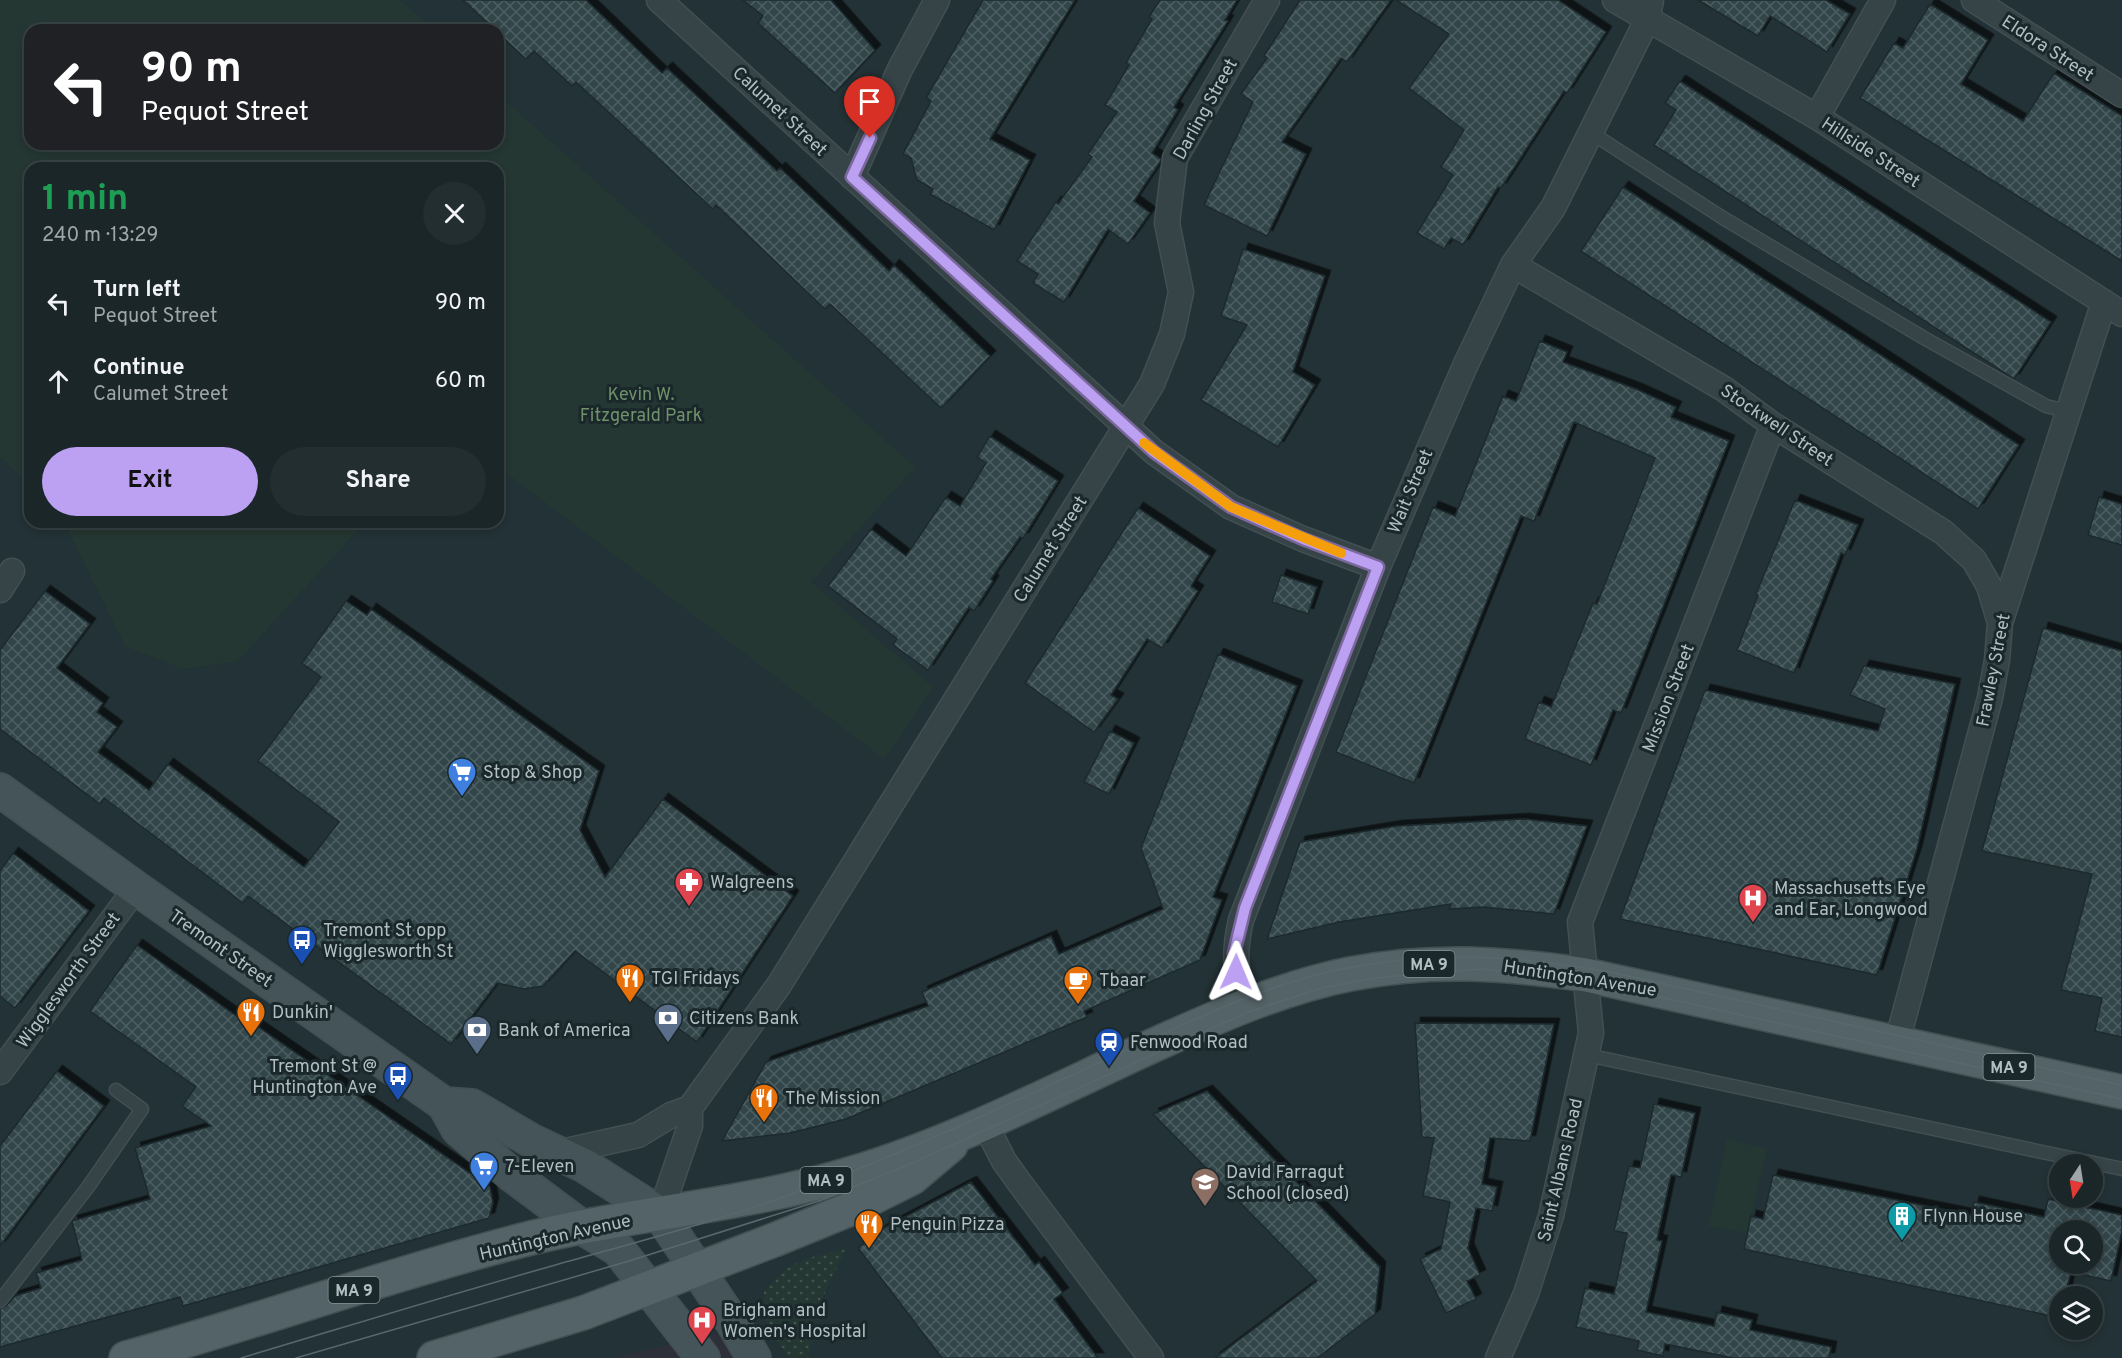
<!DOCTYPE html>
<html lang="en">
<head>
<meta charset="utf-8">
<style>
	:root { --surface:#1a2628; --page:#232e30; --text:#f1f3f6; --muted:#9fa5a8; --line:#384345; --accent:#bca0f2 }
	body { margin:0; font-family:Overpass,sans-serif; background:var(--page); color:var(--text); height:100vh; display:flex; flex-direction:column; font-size:22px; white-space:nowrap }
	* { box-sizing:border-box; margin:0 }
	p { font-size:20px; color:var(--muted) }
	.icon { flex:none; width:33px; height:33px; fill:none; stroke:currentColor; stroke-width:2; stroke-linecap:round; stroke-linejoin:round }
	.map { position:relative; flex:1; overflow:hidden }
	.drawer { position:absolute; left:24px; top:162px; width:480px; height:366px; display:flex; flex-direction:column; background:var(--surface); border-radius:18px; box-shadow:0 3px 9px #0003,0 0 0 2px var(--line) }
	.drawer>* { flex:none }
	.hud { position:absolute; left:24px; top:24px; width:480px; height:126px; border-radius:18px; box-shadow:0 3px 9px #0003,0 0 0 2px var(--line); background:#202124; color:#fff; overflow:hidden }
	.needle { width:39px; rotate:192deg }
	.controls { position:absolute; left:2049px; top:1154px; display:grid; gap:12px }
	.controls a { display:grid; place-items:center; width:54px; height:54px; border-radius:50%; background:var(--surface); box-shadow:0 3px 9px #0003,0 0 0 2px var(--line); font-size:30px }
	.pin { position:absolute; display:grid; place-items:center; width:51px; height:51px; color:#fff; margin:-62px -26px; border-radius:50% 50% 50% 0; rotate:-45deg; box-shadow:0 0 6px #0007 }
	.pin .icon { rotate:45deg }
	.me { position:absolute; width:66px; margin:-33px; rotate:1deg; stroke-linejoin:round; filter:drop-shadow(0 0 4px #0008) }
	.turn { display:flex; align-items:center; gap:21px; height:126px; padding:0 18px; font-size:27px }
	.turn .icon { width:78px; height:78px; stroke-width:2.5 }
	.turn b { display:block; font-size:42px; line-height:51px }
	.round { display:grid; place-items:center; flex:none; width:63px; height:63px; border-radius:32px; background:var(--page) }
	.summary { display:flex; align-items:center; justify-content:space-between; height:102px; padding:0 18px }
	h1 { font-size:36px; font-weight:700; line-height:45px; color:#1e9e55 }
	.action { display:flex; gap:12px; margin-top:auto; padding:12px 18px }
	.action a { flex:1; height:69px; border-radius:36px; background:var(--accent); color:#111; font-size:24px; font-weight:700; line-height:69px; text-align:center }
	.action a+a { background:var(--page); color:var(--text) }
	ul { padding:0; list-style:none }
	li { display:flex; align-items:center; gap:18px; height:78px; padding:0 18px }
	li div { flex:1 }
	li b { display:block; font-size:22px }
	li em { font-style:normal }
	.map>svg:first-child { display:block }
</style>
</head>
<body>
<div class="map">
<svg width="2122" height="1358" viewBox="0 0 2122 1358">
	<defs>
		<pattern id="grass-dots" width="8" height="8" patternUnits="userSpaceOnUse" patternTransform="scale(1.5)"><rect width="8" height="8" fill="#253732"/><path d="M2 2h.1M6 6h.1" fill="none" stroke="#42524e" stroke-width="1.8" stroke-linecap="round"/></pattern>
		<pattern id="building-cross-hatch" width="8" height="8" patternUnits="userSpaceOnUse" patternTransform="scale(1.5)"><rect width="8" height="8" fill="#32454a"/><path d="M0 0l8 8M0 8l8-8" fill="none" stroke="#4d5e62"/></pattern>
		<filter id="shadow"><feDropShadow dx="5.5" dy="-5.5" stdDeviation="0" flood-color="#0009"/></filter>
	</defs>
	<rect width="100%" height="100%" fill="#233236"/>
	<path fill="#2d3039" d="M728,1331L749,1358H612Z"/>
	<path fill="url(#grass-dots)" d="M846,1249L815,1313L809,1358H788L765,1319L764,1292C788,1260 809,1257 846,1249Z"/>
	<path fill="#253732" d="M0,0H401L432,30H30V144H498V94L915,467L811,582L933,687L884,759L498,467V168H30V486L0,457Z
		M64,522H365L238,661L183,669L125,646Z
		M1727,1139L1767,1149L1747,1233L1709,1226Z"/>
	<path fill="url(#building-cross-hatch)" stroke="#1d2a2e" stroke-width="1.5" fill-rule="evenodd" filter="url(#shadow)" d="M463,0H586L662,73L667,68L777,171L780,168L889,271L894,265L990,356L941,408L830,304L825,309L716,205L713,209L576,82L572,86L534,51L526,59L500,35L498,30H495Z
		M743,0H831L875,50L835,93L758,23L763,16Z
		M983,0H1075L990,139L1030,160L994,230L930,194L933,189L917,180L911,158L903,154L931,101L926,98Z
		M1160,0H1237L1225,20L1228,21L1174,107L1178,110L1152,153L1161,159L1160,162L1134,201L1150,213L1128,244L1108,229L1064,302L1033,283L1038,274L1017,261L1056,202L1058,204L1092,157L1088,154L1117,112L1105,105L1129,65L1126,63L1152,19L1149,17Z
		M1300,0H1391L1347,62L1341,58L1282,142L1306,154L1267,236L1204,205L1253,102L1241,94L1267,58L1264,56Z
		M1396,0H1558L1606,32L1567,93L1564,91L1501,188L1498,187L1463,245L1451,238L1444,249L1417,233L1453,175L1441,167L1464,130L1409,88L1449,34Z
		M1698,0H1826L1850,14L1827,52L1770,16L1758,36Z
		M1930,4L1988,40L1961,84L2023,121L2054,73L2122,116V261L1860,98L1894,43L1903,48Z
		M1680,81L2051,322L2014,379L1654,145L1676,110L1665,103Z
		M1623,187L2019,445L1978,509L1581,251Z
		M1243,249L1325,276L1293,372L1315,385L1278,447L1201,400L1247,325L1221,316Z
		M1540,341L1567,352L1563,362L1636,389L1676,407L1671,417L1729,441L1621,713L1613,710L1591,765L1525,739L1539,702L1551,707L1593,603L1597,604L1655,458L1574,422L1534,521L1521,516L1414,783L1336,752L1433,507L1455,516L1503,396L1516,401Z
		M990,436L1058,481L1023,538L1020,537L991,579L993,581L974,611L969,607L928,670L893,645L897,639L828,586L871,529L906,556L946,497L960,506L986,463L977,457Z
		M2099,497L2122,504V545L2088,535Z
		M1795,500L1858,525L1845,555L1841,553L1794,673L1737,650L1758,595L1756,594Z
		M1138,508L1210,556L1191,586L1198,591L1162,648L1147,639L1111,695L1118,699L1094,732L1025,683Z
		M1281,575L1317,587L1308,614L1272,602Z
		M45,591L90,624L57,668L103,703L97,712L117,727L98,752L149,790L168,764L304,867L339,822L258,761L321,677L302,663L346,601L367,615L371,609L599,771L580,830L605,877L663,799L793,896L697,1042L575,951L543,986L524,989L497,983L451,1044L248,896L243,903L104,798L100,804L0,729V650Z
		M2043,628L2122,651V1037L2095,1031L2102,998L2061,990L2092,874L1982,851Z
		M1218,654L1297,686L1213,897L1222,900L1200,960L1084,1011L1087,1017L846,1119L790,1133L722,1141L766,1062L928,1006L922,992L1051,936L1059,954L1163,909L1141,848Z
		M1864,666L1955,684L1917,849L1877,975L1620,919L1705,690L1878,731L1885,709L1850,695Z
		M1110,731L1134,743L1109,794L1084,782Z
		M1524,819L1587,826L1554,914L1484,907L1449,909L1451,904L1339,922L1267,939L1300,842L1397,826Z
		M13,853L89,911L15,1008L0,996V871Z
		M137,945L242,1020L244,1017L490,1187L493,1203L489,1218L183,1306L180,1297L0,1347V1309L6,1306L15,1296L41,1288L36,1273L82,1260L72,1221L150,1199L135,1148L211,1126L182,1106L196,1087L90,1011Z
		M1415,1023L1554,1024L1530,1141L1490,1138L1482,1184L1497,1187L1492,1211L1476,1208L1468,1248L1480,1275L1467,1281L1476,1299L1446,1313L1420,1259L1441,1249L1450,1202L1423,1196L1434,1138L1422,1137Z
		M57,1071L104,1106L0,1246V1146Z
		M1207,1091L1380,1267L1375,1314L1317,1358H1215L1317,1281L1153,1114Z
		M1654,1104L1695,1113L1681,1177L1671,1175L1657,1240L1662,1241L1646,1312L1714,1326L1717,1312L1752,1320L1750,1330L1831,1347L1829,1358H1733L1665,1344L1663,1356L1637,1350L1639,1341L1576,1327L1585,1288L1614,1294L1627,1233L1614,1231L1629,1166L1640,1168Z
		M1773,1175L1971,1215L1974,1202L2044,1217L2048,1199L2122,1215V1231L2111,1281L2071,1272L2065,1296H2060V1318L1744,1249L1751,1216L1763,1219ZM2060,1230H2092V1263H2060Z
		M971,1182L1035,1265L1039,1262L1063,1293L1054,1299L1098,1358H942L858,1248L886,1227Z"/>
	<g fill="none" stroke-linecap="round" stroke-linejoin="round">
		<g stroke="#424f53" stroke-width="15">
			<path id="lane" d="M1590,132L1723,218L1924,338L2046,406L2070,412
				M1587,1055L2122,1169
				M0,1301L88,1187L142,1109L116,1090"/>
		</g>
		<g stroke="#424f53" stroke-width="27">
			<path id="street" d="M659,0L1154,452L1231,507L1303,539L1378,567
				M1615,0L1817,117L2122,314
				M1974,0L2122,95
				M1817,117L1883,0
				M852,177L900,69L937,0
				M1513,265L1724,389L1773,425L1943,532L1974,560L1989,586L2000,623
				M0,590L12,571
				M1246,1006C1234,976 1234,950 1241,920L1378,567L1465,366L1513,265L1553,208L1647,20L1651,0
				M1897,1042L1990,698L1997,660L2000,623L2104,302
				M0,1072L136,888
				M984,1122L1004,1161L1019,1182L1151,1358
				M557,1153L638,1135L671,1115L690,1108
				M660,1214L690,1126V1108L779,985L1152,384L1172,334L1181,292L1167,223L1175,158L1267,0
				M1498,1358L1526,1294L1551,1216L1591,1033L1580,922L1773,425"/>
		</g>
		<g stroke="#424f53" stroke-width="36">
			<path id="secondary" d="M0,790L136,888L444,1104L458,1129L512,1175L583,1228L618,1249L703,1358
				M444,1104L472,1106L532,1141L585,1166L660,1214L733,1323L754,1358"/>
		</g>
		<g stroke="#424f53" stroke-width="36">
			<path id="primary" d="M126,1358C257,1322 384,1276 515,1242C626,1213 743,1207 853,1173C960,1141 1061,1087 1163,1041C1223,1014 1285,987 1350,974C1432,958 1504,963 1586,975L2122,1092
				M434,1358L583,1313L774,1240L850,1209L912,1178L951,1145"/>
		</g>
		<use href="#lane" stroke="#364347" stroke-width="12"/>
		<use href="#street" stroke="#364347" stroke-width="24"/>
		<use href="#secondary" stroke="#445459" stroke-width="33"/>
		<use href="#primary" stroke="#546367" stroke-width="33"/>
		<path stroke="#58696e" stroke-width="1.5" d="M241,1358C345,1327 448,1295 552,1266C640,1241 729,1218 814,1186C920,1147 1022,1097 1125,1051C1197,1018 1269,983 1347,968C1440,950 1513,956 1605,971L2122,1085
			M296,1358L629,1261L819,1201L903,1167L1248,1012L1325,987L1375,978L1481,969L1587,981L2122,1099"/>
	</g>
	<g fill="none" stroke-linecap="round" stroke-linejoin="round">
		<g stroke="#7a689d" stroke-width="15">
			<path id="route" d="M870,138L852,177L1154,452L1231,507L1303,539L1378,567L1245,908L1234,953L1236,972"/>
		</g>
		<use href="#route" stroke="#bca0f2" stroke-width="10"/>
		<path stroke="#f59e0b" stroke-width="10" d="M1144,443L1231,507L1341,553"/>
	</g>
	<defs>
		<g id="supermarket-pin" transform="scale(1.5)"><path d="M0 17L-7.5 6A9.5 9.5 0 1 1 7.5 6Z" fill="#3f7fe0" stroke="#1b282b"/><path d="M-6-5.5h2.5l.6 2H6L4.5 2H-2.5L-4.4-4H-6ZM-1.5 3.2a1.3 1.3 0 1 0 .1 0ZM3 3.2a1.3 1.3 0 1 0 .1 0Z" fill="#fff"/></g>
		<g id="pharmacy-pin" transform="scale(1.5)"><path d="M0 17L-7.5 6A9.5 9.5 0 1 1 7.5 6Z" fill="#e0444e" stroke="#1b282b"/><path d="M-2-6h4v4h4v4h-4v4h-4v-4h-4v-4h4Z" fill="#fff"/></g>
		<g id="hospital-pin" transform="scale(1.5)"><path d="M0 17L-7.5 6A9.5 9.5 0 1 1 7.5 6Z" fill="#e0444e" stroke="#1b282b"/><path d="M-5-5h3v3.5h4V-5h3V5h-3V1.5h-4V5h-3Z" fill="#fff"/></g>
		<g id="bus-pin" transform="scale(1.5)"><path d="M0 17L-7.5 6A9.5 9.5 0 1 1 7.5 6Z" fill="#1a4fb4" stroke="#1b282b"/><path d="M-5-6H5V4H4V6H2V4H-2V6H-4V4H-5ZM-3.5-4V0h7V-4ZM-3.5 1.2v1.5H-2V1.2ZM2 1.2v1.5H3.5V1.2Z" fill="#fff"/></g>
		<g id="restaurant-pin" transform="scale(1.5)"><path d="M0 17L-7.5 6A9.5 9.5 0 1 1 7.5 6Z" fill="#e8710a" stroke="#1b282b"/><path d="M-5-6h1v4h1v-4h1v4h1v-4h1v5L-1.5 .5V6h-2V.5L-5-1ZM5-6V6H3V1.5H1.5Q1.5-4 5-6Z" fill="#fff"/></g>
		<g id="cafe-pin" transform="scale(1.5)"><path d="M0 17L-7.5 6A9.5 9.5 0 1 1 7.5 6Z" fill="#e8710a" stroke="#1b282b"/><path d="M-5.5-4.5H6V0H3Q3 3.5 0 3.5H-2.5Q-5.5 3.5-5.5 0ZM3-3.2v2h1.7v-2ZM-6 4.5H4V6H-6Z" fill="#fff"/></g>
		<g id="bank-pin" transform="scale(1.5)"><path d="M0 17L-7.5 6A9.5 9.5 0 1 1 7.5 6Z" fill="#5c6f8a" stroke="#1b282b"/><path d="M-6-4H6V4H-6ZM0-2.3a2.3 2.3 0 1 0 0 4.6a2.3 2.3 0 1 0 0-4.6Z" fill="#fff"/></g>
		<g id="station-pin" transform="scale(1.5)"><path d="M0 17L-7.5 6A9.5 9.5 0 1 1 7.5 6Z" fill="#1a4fb4" stroke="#1b282b"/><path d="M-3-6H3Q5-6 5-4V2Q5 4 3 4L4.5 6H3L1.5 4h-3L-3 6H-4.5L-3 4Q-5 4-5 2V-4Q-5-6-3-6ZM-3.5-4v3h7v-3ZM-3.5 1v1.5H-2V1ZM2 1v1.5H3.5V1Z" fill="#fff"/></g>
		<g id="school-pin" transform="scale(1.5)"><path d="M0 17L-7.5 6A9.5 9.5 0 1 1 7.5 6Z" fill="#8d6e63" stroke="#1b282b"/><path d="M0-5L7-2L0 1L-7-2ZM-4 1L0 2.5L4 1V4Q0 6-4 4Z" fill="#fff"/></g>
		<g id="building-pin" transform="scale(1.5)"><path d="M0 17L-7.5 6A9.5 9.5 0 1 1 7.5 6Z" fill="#0f9aa8" stroke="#1b282b"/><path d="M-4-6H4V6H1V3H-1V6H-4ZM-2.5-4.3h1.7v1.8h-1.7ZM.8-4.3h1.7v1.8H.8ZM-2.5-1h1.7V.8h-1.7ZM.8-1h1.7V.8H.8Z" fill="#fff"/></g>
	</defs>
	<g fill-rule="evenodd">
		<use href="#supermarket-pin" x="462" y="772"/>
		<use href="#pharmacy-pin" x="689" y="882"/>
		<use href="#hospital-pin" x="1753" y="898"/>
		<use href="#bus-pin" x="302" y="940"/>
		<use href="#restaurant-pin" x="630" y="978"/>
		<use href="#cafe-pin" x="1078" y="980"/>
		<use href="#restaurant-pin" x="251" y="1012"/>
		<use href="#bank-pin" x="668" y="1018"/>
		<use href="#bank-pin" x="477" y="1030"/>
		<use href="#station-pin" x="1109" y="1042"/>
		<use href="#bus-pin" x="398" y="1076"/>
		<use href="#restaurant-pin" x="764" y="1098"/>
		<use href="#supermarket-pin" x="484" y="1166"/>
		<use href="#school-pin" x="1205" y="1182"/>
		<use href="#building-pin" x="1902" y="1216"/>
		<use href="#restaurant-pin" x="869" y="1224"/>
		<use href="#hospital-pin" x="702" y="1320"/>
	</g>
	<g text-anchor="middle" stroke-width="6" stroke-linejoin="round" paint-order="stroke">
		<g fill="#1b282b" stroke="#849295" stroke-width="1.5">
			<rect x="1403.5" y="951" width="51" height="26" rx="4.5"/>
			<rect x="1983.5" y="1054" width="51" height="26" rx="4.5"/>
			<rect x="800.5" y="1167" width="51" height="26" rx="4.5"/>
			<rect x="328.5" y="1277" width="51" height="26" rx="4.5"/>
		</g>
		<g font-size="16" font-weight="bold" fill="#b1bfc3">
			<text x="1429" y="970">MA 9</text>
			<text x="2009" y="1073">MA 9</text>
			<text x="826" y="1186">MA 9</text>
			<text x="354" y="1296">MA 9</text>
		</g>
		<g font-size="18" fill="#b1bfc3" stroke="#1b282b">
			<text transform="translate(2048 48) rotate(33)" y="6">Eldora Street</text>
			<text transform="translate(1205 109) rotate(-61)" y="6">Darling Street</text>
			<text transform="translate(780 111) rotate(43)" y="6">Calumet Street</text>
			<text transform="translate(1871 152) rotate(33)" y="6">Hillside Street</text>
			<text transform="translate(1777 425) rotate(34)" y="6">Stockwell Street</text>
			<text transform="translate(1410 491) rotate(-67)" y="6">Wait Street</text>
			<text transform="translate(1050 549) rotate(-58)" y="6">Calumet Street</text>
			<text transform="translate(1993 670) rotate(-79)" y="6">Frawley Street</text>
			<text transform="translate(1668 698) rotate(-69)" y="6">Mission Street</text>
			<text transform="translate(221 948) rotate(35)" y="6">Tremont Street</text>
			<text transform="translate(1580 978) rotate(9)" y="6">Huntington Avenue</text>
			<text transform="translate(68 980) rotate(-54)" y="6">Wigglesworth Street</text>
			<text transform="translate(1560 1170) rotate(-77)" y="6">Saint Albans Road</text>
			<text transform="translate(555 1237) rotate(-13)" y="6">Huntington Avenue</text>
		</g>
		<g font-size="18" fill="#70926a" stroke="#1b282b">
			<text x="641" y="400">Kevin W.<tspan x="641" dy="21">Fitzgerald Park</tspan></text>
		</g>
		<g font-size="18" fill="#b1bfc3" stroke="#1b282b" text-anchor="start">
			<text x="483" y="778">Stop &amp; Shop</text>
			<text x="710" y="888">Walgreens</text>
			<text x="1774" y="894">Massachusetts Eye<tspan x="1774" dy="21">and Ear, Longwood</tspan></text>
			<text x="323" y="936">Tremont St opp<tspan x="323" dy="21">Wigglesworth St</tspan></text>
			<text x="651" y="984">TGI Fridays</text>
			<text x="1099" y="986">Tbaar</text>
			<text x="272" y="1018">Dunkin'</text>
			<text x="689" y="1024">Citizens Bank</text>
			<text x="498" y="1036">Bank of America</text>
			<text x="1130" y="1048">Fenwood Road</text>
			<text x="377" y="1072" text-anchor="end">Tremont St @<tspan x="377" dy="21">Huntington Ave</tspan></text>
			<text x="785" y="1104">The Mission</text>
			<text x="505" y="1172">7-Eleven</text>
			<text x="1226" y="1178">David Farragut<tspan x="1226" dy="21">School (closed)</tspan></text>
			<text x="1923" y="1222">Flynn House</text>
			<text x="890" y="1230">Penguin Pizza</text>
			<text x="723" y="1316">Brigham and<tspan x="723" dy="21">Women's Hospital</tspan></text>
		</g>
	</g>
</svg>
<div class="controls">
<a><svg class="needle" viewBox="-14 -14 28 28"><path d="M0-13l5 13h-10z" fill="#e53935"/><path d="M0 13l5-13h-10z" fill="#9fa5a8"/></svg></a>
<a><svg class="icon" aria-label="search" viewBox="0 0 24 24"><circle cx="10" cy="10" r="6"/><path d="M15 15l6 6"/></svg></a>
<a><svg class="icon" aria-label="layers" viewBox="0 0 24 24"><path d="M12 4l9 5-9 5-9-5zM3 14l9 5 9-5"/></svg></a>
</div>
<div class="pin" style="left:870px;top:138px;background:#d93025"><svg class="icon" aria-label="arrive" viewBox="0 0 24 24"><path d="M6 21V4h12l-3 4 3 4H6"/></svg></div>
<svg class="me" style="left:1236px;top:972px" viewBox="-20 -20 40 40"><path d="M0-17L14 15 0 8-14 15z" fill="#bca0f2" stroke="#fff" stroke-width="4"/></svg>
<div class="hud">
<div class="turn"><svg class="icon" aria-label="left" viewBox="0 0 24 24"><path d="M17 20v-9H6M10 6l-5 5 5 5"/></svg><div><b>90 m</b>Pequot Street</div></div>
</div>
<section class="drawer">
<div class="summary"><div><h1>1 min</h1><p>240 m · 13:29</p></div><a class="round"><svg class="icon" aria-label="close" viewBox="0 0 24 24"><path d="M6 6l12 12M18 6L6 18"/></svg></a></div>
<ul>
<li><svg class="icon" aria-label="left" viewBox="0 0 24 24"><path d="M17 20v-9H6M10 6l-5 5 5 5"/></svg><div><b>Turn left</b><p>Pequot Street</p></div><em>90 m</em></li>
<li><svg class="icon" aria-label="ahead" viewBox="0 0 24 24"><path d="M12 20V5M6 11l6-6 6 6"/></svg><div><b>Continue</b><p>Calumet Street</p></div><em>60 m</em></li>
</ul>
<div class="action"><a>Exit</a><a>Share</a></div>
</section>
</div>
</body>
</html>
